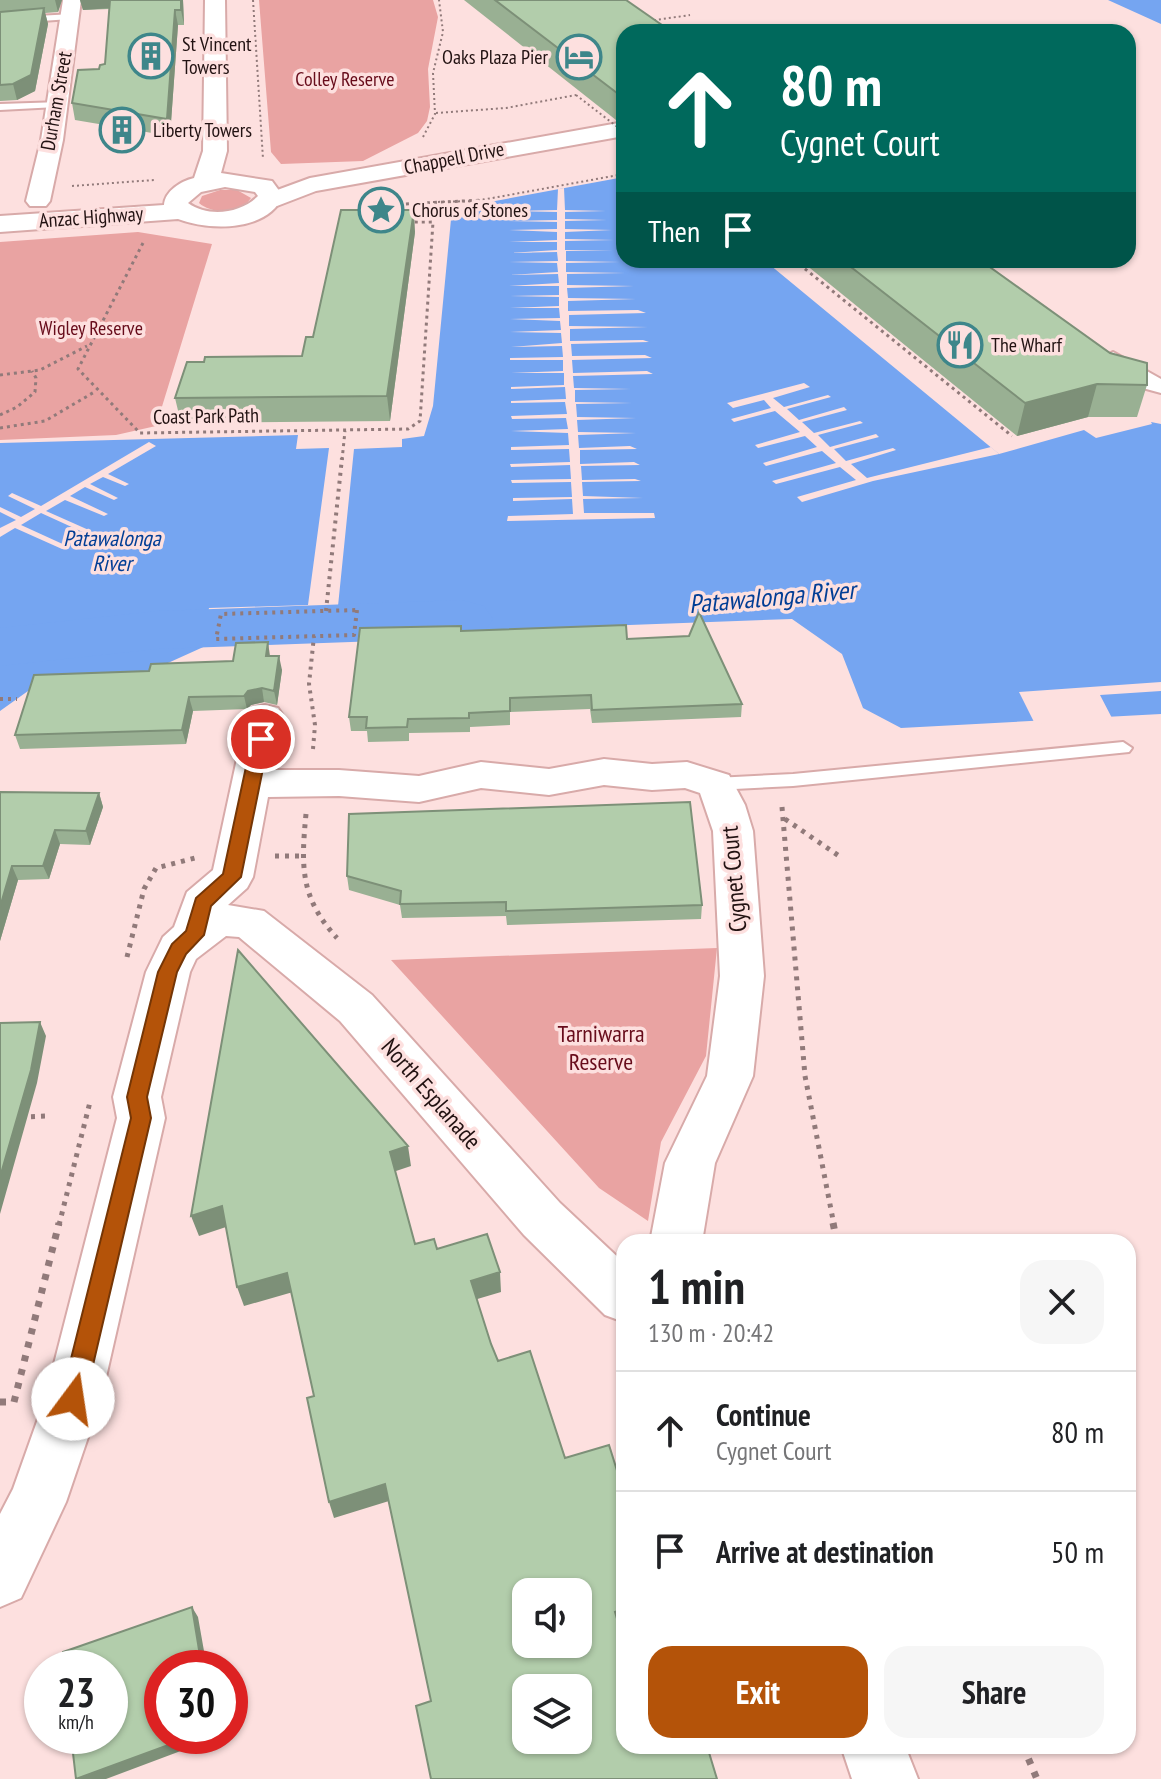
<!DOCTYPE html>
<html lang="en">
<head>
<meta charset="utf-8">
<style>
	:root { --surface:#fff; --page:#f6f6f6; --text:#202124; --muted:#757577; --line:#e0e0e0; --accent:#b45309 }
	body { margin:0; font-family:"PT Sans Narrow",sans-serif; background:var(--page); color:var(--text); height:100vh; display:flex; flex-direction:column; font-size:30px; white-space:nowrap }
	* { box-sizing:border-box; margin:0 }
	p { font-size:26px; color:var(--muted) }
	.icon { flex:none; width:44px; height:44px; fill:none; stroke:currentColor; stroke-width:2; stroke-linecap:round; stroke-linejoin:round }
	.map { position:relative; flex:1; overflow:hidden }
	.panel { position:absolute; left:616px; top:1234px; width:520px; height:520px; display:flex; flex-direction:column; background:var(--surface); border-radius:24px; box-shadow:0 2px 6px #0004 }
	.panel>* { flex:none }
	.hud { position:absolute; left:616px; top:24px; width:520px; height:244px; border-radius:24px; box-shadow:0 2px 6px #0004; background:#00695c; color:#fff; overflow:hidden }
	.tools { position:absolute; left:512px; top:1578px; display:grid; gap:16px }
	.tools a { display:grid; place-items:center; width:80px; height:80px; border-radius:16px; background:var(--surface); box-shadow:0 2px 6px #0004; font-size:40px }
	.speed { position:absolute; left:24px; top:1650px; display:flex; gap:16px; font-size:40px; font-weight:700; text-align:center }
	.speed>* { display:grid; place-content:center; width:104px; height:104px; border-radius:50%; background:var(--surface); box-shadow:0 2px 6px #0004; line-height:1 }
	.speed small { font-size:20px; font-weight:400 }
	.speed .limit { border:12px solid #d22; background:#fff; color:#111 }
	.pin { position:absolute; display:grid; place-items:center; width:68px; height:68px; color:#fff; margin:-34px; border:4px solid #fff; border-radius:50%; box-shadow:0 2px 8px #0007 }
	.me { position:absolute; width:88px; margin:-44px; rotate:14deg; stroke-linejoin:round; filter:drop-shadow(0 0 6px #0008) }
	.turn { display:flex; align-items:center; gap:28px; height:168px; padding:0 32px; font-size:36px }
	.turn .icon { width:104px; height:104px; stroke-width:2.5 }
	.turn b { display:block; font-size:56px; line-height:68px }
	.then { display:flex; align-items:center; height:76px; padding:0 32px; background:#0003; gap:16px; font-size:30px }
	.round { display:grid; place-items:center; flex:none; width:84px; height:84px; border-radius:24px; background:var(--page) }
	.overview { display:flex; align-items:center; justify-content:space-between; height:136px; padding:0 32px }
	h1 { font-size:48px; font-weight:700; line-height:60px }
	.button { display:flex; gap:16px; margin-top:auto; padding:16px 32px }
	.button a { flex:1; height:92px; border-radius:24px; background:var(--accent); color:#fff; font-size:32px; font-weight:700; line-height:92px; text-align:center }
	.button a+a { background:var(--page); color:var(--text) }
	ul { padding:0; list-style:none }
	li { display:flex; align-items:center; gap:24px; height:120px; padding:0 32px; border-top:2px solid var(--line) }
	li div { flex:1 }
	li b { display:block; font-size:30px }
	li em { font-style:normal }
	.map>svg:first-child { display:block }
</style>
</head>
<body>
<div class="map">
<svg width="1161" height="1779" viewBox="0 0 1161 1779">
	<rect width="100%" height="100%" fill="#fde0df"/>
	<path fill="#e9a3a2" d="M259,0H433L438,17L428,69L430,107L427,121L418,133L363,161L281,164L271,152Z
		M220,190H237L251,198C241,214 213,215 199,203L202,196Z
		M138,232L212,244L156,426L116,435L0,440V242Z
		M717,948L706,1056L661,1142L648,1221L599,1188L391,960Z"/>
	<path fill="#75a5f1" d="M1108,0H1161V24Z
		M624,177V260H764L999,454L1084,430L1096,438L1152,424L1151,422L1161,424V714L901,728L863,708L842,654L792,619L359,635L362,605L338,606L354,449L402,447V439L424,436L433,406L452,209Z
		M298,435L296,449L329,448L308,605L209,608L206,621H215L210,644L128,681L35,686L0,711V443Z
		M350,617L349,634L221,637L225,620Z"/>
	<path fill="#fde0df" d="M564,188L565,210L606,211L565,212V219L607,220L565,221V229L612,230L565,232V239L614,240L565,241V250H613L566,251V261L620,262L566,263V272L625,273L567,274V285L634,286L567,288L568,298L636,299L568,301V311L638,310L646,313L569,315V326L648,327L570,329V341L643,340L649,342L571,344L572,356L645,355L652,358L572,360L573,373L647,371L653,374L573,376L574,388L631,389L575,390V402L632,403L576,404L577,417L636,418L577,420L578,432L636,433L578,435L579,448L630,446L637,449L580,450V464L634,462L640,465L581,466L582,480L635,479L641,481L582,482L583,496L643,498L583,499L584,513H654L655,518L507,521L508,516L573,514L572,499L513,501V498L572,497L571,482L512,483L511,480L571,479L570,465L511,467L510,464L570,462L569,449L511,450V447L569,445L568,433L511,431L568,429L566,418L512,419L511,416L567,414L565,402L511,403V401L566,399L565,387L511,389V387L564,385V373H511L563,371V360H510V358L563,357L562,346L511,347L562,343L561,333L510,332L561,330L560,321L510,319L560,318L559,308H510L559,306V297L510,296L559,295V286H509L559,283L558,274L509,275L558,272L557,263L509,262L558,261L557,252L509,253L557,250V242H509L557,240V232L509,230L557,229V222L508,221L557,220V212L509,211L557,210L558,189Z
		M804,383L810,387L773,398L784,407L828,395L831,397L787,409L799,420L844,407L847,410L802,422L814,433L860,421L863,423L818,435L830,447L876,434L879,437L834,449L846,461L893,448L896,450L851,464L867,478L991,447L999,454L873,481L802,502L797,497L856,480L840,467L776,484L772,481L836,463L822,451L766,466L763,463L817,447L805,436L758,448L755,445L800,432L775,411L734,422L731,419L771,408L764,400L733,408L727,403Z
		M149,442L156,446L108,474L129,484L125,486L103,477L90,484L118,498L114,500L85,487L70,496L108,514L104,516L65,500L46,511L91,531L87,534L41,513L21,525L67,546L62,549L15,528L0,537V528L16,520L0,512V507L21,517L35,509L8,496L12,493L41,506Z
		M1161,682V691L1100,695L1113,720L1035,724L1019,692Z"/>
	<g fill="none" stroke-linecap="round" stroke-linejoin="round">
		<path fill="#75a5f1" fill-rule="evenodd" d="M462,600L484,606L493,619L484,632L462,638L157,649L0,666V628L157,611Z"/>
		<g stroke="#d8aaa9" stroke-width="4">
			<path id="service" d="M73,14L70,19L0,24V18Z
				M61,102L62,104L57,107L0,110V104Z
				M1123,742L1132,748L1129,752L793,786L715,790L706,784L715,778L793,774Z"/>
		</g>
		<g stroke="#d8aaa9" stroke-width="4">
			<path id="pedestrian" d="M1113,352L1161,379V393L1139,387L1105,363L1102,358Z"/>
		</g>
		<g stroke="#d8aaa9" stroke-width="4">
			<path id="minor" d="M63,0H81L63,140L50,201L46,206H30L26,201L41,140Z
				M624,122V136L316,191L277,206H261L257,201L261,196L310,178Z
				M265,705L278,708L284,717L273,770H339L419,776L481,762L549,769L604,759L652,764L687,762L729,775L745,805L753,831L764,976L753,1076L715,1163L702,1242H650L665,1163L707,1076L720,976L713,831L700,793L685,788L652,790L604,785L549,795L481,788L419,802L339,796L268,797L253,877L247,888L228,905L264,911L372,995L560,1203L624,1263V1322L605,1315L524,1235L340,1021L239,937L226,936L196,959L190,972L161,1097L165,1118L101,1399L66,1502L21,1598L0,1607V1514L13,1489L45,1399L117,1118L113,1097L146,972L163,937L174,927L187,892L213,870L246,717L252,708Z
				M841,1746H905L918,1779H852Z"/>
		</g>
		<g stroke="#d8aaa9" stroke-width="4">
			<path id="tertiary" d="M205,0H225L227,151L221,173L272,181L283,196C267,232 209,231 178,219L0,232V216L164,205C165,191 181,181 194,178L203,151ZM225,187L255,192L258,196C241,213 209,218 188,203L201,192Z"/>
		</g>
		<path stroke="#917a7a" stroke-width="2" stroke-dasharray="2 3" stroke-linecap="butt" d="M253,0L263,159
			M649,21L690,15
			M436,113L506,108L576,95
			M423,137L435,114L433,73L443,32L439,0
			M72,186L154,180
			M433,202L476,201L624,174"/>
		<path stroke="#917a7a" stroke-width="3" stroke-dasharray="3 4" stroke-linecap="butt" d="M364,206L484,200
			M143,243L78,369L140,433L408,429L420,421L433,222H409
			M794,260L1012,436
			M0,375L40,370L87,346
			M0,415L17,407L35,392L36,378L32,371
			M0,428L45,421L96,391
			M342,460L345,431"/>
		<path stroke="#917a7a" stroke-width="4" stroke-dasharray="3 5" stroke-linecap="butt" d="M357,610L354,635L216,639L221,614Z
			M326,611L342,458
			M0,699H17
			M313,749L315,725L309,684L314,636"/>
		<path stroke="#917a7a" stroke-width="5" stroke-dasharray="4 6" stroke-linecap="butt" d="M782,807L805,1076L834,1225
			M306,814C301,866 300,898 337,938
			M785,819L842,858
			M275,856H302
			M127,957L144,889L156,868L195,858
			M21,1117L48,1116
			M59,1225L90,1102"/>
		<path stroke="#917a7a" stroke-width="7" stroke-dasharray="6 8" stroke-linecap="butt" d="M833,1223L837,1242
			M0,1402H14L59,1223
			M1023,1746L1037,1779"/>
		<use href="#service" fill="#fff" fill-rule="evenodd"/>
		<use href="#pedestrian" fill="#fff" fill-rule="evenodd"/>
		<use href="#minor" fill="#fff" fill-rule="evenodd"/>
		<use href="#tertiary" fill="#fff" fill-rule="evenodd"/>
		<path stroke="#917a7a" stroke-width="2" stroke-dasharray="2 3" stroke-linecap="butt" d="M576,95L624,132"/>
	</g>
	<path fill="#99b093" d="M0,0H62L58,12L45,13L48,24L35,91L17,100L0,101Z
		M80,0H183L184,25H178L170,136L75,120L72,103L99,69L105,64L109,9L83,10Z
		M464,0H626L624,32V120H616Z
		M415,232L390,421L181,423L175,398L204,362L302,356L313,337Z
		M800,260H980L1147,385L1137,417H1088L1017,436Z
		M461,626V631L627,639L742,704L741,717L592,723L590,709L510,712V725L470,727V732L409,733V741L368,742L367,731H351L349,717Z
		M270,656L282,670L277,705L264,702L251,705L247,709L193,711L186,744L20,749L15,735L149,671Z
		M0,792L99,793L103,807L90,845L60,844L49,879L18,880L0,941Z
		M347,876L702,905L701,919L507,925L506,916L402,918L400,905L349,890Z"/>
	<path fill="#7d9078" d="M55,0H62L58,12Z
		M80,0H110L112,8L83,10Z
		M181,0H183L184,25L181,10Z
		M44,8L48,24L35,91L17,100L13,84Z
		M175,10L178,25L170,136L167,119Z
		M414,210L415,232L390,421L387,396Z
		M1097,384L1088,417L1017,436L1025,403Z
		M268,642L270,656H266Z
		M279,656L282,670L277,705L274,691Z
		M262,688L264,702L251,705L247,709L244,696L248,691Z
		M189,697L193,711L186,744L182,730Z
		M99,793L103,807L90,845L86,831Z
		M55,830L60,844L49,879L43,866Z
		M12,866L18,880L0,941V907Z
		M40,1022L46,1036L37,1083L0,1214V1177Z
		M408,1146L411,1166L393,1172L390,1152Z
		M222,1206L229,1226L199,1236L191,1216Z
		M500,1272L501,1292L474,1300L471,1281Z
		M287,1273L293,1292L244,1306L237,1287Z
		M385,1484L389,1501L334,1518L329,1502Z
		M192,1607L198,1617L207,1668H202Z
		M624,1609V1624L614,1627L615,1612Z
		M193,1736L218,1737L106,1779H77Z"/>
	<path fill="#b2cdab" stroke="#7d9078" stroke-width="2" fill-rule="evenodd" d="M110,0H181V10H175L167,119L72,103L78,70L99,69L100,65L105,64Z
		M495,0H626L672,32H624V92L617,93Z
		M44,8L31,75L13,84L0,85V12Z
		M341,210H414L387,396L175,398L187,362H204L205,357L302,356L306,337H313Z
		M842,260H980L1110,353L1147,363V385L1097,384L1025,403Z
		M699,612L742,704L592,710L591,695L510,698V711L469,713V718L408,719L407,727L366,728L367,717H349L360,628L461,626V631L626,625L627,639L689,636Z
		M268,642L266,656H279L274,691L262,688L248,691L244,696L189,697L182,730L15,735L34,675L149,671L151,664L233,661L236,643Z
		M0,792L99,793L86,831L55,830L43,866H12L0,907Z
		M690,802L702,905L506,911V902L400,904L401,891L347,876L349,814Z
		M238,950L408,1146L390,1152L415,1244L434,1239L437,1249L487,1234L500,1272L471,1281L491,1344L498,1361L530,1351L565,1458L609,1445L624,1493V1609L615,1612L624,1643V1746H707L717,1779H431L416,1706L431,1701L385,1484L329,1502L307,1398L314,1396L287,1273L237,1287L222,1206L191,1216ZM526,1592H578V1644H526ZM526,1688H578V1740H526Z
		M40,1022L31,1070L0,1177V1023Z
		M192,1607L202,1668H162V1736H193L76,1779L71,1736H110V1668H64L63,1652Z"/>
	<path fill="#b45309" stroke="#753606" stroke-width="2" d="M261,734L269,739L241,877L211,906L204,935L186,954L177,972L147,1097L151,1118L85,1399L81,1408L73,1411L64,1408L61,1399L131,1118L127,1097L158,972L172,944L186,931L196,898L223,874L252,739Z"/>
	<defs>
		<g id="building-ring" transform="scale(2.3)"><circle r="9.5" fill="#fde0df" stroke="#3e868a" stroke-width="1.5"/><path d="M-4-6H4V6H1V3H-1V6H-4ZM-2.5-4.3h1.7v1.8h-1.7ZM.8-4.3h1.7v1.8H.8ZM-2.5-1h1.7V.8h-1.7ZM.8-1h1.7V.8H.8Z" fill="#3e868a"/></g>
		<g id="hotel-ring" transform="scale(2.3)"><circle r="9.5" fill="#fde0df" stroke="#3e868a" stroke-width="1.5"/><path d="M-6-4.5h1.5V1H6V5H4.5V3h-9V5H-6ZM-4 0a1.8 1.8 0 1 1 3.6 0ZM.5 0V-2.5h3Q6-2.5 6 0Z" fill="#3e868a"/></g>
		<g id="sight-ring" transform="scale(2.3)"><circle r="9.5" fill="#fde0df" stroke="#3e868a" stroke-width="1.5"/><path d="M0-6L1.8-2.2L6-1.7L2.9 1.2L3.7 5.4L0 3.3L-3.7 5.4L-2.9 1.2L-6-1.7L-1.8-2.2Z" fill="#3e868a"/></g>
		<g id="restaurant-ring" transform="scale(2.3)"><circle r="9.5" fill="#fde0df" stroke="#3e868a" stroke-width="1.5"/><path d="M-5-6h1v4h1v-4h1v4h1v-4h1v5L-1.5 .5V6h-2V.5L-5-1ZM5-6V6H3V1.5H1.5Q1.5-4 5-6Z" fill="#3e868a"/></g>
	</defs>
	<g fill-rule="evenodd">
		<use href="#building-ring" x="151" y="56"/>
		<use href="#hotel-ring" x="579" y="57"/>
		<use href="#building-ring" x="122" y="130"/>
		<use href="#sight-ring" x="381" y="210"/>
		<use href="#restaurant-ring" x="960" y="345"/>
	</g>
	<g text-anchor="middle" stroke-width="7" stroke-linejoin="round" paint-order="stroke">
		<g font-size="20" fill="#221212" stroke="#fde0df" text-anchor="start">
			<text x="182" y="51">St Vincent<tspan x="182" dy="23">Towers</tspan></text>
			<text x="548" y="64" text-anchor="end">Oaks Plaza Pier</text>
			<text x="153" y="137">Liberty Towers</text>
			<text x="412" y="217">Chorus of Stones</text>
			<text x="991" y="352">The Wharf</text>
		</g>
		<g font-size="20" fill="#670c1b" stroke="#fde0df">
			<text x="345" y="86">Colley Reserve</text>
			<text x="91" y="335">Wigley Reserve</text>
		</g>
		<g font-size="20" fill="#221212" stroke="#fde0df">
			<text transform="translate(56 101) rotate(-80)" y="7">Durham Street</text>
			<text transform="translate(454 158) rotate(-11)" y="7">Chappell Drive</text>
			<text transform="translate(91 217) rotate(-4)" y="7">Anzac Highway</text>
			<text transform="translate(206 416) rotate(-1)" y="7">Coast Park Path</text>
		</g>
		<g font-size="22" font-style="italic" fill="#023e95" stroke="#fde0df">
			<text x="112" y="546">Patawalonga<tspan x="112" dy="25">River</tspan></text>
		</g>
		<g font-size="24" fill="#221212" stroke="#fde0df">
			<text transform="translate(734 879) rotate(-95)" y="8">Cygnet Court</text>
			<text transform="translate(431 1094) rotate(49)" y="8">North Esplanade</text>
		</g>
		<g font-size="24" fill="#670c1b" stroke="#fde0df">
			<text x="601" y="1042">Tarniwarra<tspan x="601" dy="28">Reserve</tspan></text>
		</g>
		<g font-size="26" font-style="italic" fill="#023e95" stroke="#fde0df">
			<text transform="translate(772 597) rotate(-5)" y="9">Patawalonga River</text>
		</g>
	</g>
</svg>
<div class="tools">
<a><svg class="icon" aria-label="sound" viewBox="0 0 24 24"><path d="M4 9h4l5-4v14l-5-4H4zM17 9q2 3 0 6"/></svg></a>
<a><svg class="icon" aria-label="layers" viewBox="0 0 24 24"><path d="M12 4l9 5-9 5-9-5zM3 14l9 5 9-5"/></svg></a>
</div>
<div class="speed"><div>23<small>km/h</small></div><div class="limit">30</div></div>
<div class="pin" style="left:261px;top:739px;background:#d93025"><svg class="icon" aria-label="arrive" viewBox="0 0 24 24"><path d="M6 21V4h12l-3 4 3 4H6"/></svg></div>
<svg class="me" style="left:73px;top:1399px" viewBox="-20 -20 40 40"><circle r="19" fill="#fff"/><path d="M0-13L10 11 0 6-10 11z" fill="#b45309"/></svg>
<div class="hud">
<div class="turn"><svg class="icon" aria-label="ahead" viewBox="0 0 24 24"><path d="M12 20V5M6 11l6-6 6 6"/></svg><div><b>80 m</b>Cygnet Court</div></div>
<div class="then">Then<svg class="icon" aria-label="arrive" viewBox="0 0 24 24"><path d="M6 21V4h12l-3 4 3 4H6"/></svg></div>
</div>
<section class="panel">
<div class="overview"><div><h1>1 min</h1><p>130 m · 20:42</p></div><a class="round"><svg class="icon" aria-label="close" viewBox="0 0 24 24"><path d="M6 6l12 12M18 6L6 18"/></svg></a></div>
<ul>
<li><svg class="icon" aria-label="ahead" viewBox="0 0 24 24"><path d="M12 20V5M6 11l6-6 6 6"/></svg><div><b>Continue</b><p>Cygnet Court</p></div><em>80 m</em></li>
<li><svg class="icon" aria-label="arrive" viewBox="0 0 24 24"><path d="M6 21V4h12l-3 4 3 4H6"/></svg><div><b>Arrive at destination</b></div><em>50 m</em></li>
</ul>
<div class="button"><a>Exit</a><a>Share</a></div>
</section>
</div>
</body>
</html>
